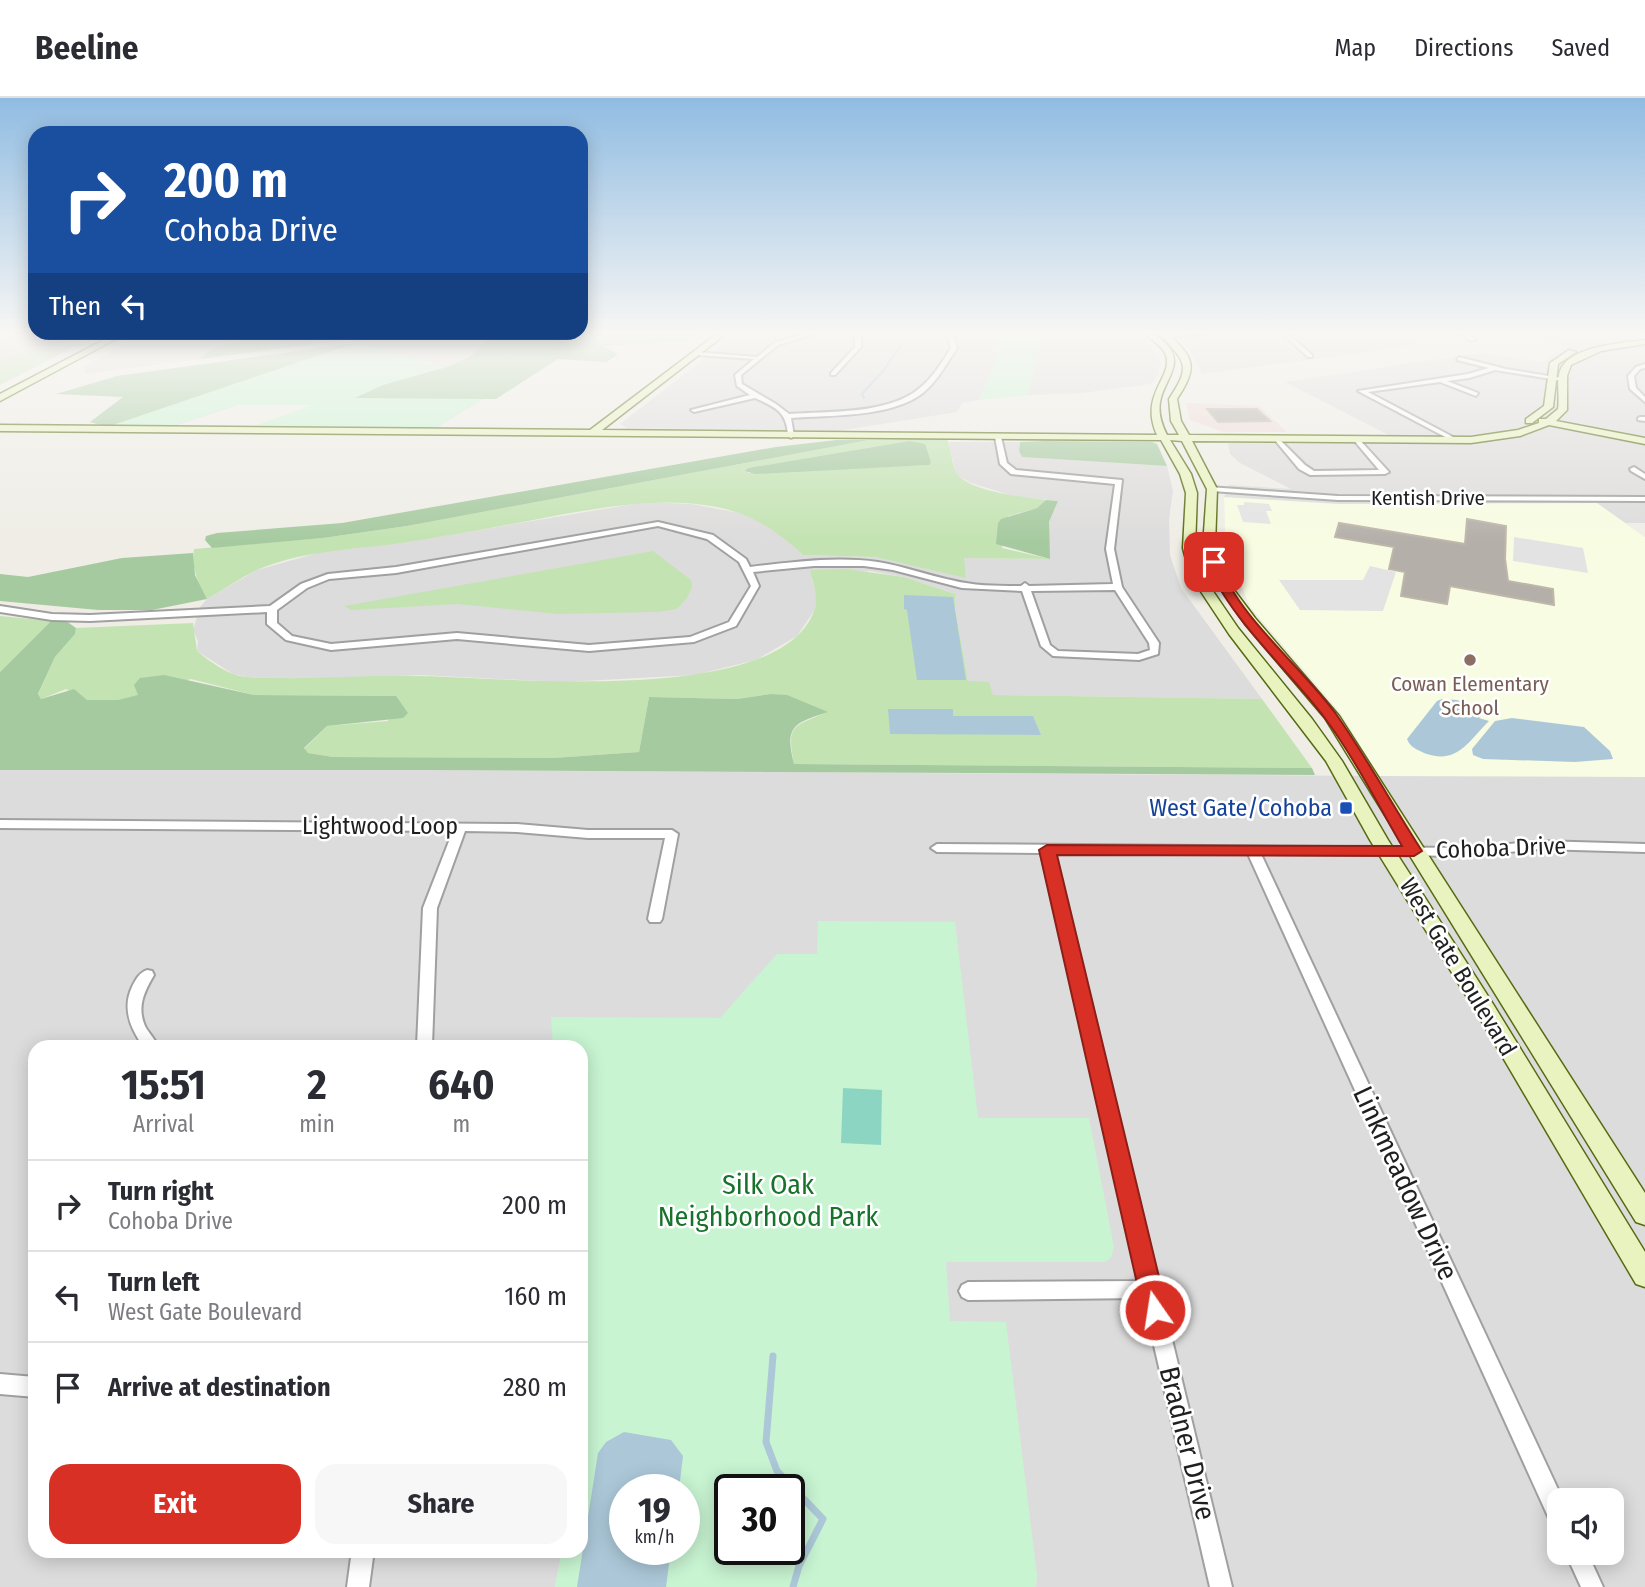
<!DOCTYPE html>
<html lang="en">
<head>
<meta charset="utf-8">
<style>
	:root { --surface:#fff; --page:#f7f7f7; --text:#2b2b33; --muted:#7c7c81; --line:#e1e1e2; --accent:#d93025 }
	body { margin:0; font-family:"Fira Sans Condensed",sans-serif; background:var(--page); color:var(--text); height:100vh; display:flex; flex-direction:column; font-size:26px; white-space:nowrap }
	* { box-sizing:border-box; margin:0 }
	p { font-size:23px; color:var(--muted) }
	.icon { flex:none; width:38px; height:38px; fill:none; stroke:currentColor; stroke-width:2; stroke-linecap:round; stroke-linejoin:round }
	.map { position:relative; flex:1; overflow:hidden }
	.details { position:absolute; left:28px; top:942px; width:560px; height:518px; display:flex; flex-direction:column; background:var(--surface); border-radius:21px; box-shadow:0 4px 18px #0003 }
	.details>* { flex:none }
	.top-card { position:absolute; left:28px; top:28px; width:560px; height:214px; border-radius:21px; box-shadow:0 4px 18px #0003; background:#1a4fa0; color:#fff; overflow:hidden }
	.controls { position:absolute; left:1547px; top:1390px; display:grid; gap:14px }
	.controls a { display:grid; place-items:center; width:77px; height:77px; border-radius:14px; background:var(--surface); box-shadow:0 4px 18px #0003; font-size:35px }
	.speed { position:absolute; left:609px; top:1376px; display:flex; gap:14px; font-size:35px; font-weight:700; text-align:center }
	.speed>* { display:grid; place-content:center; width:91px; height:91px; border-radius:50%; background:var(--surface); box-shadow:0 4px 18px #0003; line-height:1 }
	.speed small { font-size:18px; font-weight:400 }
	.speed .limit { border:4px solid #111; border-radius:10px; background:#fff; color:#111 }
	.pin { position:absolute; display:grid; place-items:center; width:60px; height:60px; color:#fff; margin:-30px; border-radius:14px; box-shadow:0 4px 10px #0006 }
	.me { position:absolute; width:77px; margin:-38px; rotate:347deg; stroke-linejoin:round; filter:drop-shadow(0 0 5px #0008) }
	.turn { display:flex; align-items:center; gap:24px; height:147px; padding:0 21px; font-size:32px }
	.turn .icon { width:91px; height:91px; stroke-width:2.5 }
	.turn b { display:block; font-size:49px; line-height:60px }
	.then { display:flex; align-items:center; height:66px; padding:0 21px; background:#0003; gap:14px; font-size:26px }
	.eta { display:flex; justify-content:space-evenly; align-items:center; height:119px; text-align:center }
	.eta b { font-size:42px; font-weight:700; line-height:49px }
	.action { display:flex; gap:14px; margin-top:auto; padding:14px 21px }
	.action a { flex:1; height:80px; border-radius:21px; background:var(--accent); color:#fff; font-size:28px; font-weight:700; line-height:80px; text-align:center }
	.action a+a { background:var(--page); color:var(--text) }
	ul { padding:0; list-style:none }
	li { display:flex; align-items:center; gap:21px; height:91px; padding:0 21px; border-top:2px solid var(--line) }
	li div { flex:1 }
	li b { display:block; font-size:26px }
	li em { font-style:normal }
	header { display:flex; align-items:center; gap:42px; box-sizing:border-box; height:98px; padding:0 35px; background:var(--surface); border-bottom:2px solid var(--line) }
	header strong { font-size:33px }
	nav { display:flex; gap:38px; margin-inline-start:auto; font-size:24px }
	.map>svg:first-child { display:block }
</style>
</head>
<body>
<header>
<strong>Beeline</strong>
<nav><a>Map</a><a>Directions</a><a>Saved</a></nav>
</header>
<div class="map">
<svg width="1645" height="1489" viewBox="0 0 1645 1489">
	<rect width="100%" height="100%" fill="#efede6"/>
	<path fill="#dddcdc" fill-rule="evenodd" d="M0,235H101L22,275H0Z
		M145,235H254L248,240L208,253L200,261L85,276V268Z
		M355,235H440L491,240L469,259L447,269L355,245L352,240Z
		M738,235H993L999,249L992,277L979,302L962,305L957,314L838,333L627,330L620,326Z
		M1067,235H1137L1146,242L1160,261L1159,276L1151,286L1082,295L1027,297L1043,238Z
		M1174,235H1422L1424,240L1411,248L1202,276L1191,253Z
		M1519,235H1645V425H1625L1645,439V1489H1036L1037,1478L950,1223L581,948H35V1452L562,1453L555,1489H0V672H427L1378,678L1340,615L1250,509L1225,450L1224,399L1229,387L1291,391L1240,365L1230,356L1228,345L1406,346L1285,284L1480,255L1544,264L1555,254L1569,249ZM1559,1402H1612V1454H1559Z
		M949,344H1020L1019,353L1022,359L1167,368L1173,393L1169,421L1170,457L1181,490L1262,601L993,597L968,583L955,510V496L904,479L870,473L812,481L817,500L814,513L797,538L756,562L695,577L564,584L419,577L307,581L247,579L233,576L197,553L198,543L193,532L200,509L207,501L257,472L321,454L401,445L645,404L691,406L740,415L759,423L782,438L803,457L875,459L966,479L963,460L1049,461V424L1058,403L1013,398L971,385L960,379L955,373Z"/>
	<path fill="#eedbd7" d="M1186,305L1259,308L1287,334H1224L1190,322Z"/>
	<path fill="#f8fce2" d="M1224,399L1339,406L1597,405L1645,439V679L1379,678L1340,615L1250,509L1225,450Z"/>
	<path fill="#c3e3b2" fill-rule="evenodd" d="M32,251H70L0,287V262Z
		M917,341H947C952,351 951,364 956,374C967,394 1026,399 1046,402L1037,410L1008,418L1002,450L1050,461L964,460L966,480L875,459L803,457C777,433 752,416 717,409C663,399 612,408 559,417C507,427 455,437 402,445C354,452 303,452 257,472C240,480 223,492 207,501C198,484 191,471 194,451L323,440L407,428L869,342ZM909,343L929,367L748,375V370Z
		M653,453L691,482L692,489L687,500L677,511L657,514L557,516L458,506L351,512L344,508Z
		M845,471L904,479L955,496V510L968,583L989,584L993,597L1262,601L1312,670L794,666C786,625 794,629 827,614L770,596L737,601L649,599L639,654L553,660L333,659L308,655L304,651L327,628L388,623L395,598L254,597L191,581L132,601L118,602H87L66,591L41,601L38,597L55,559L75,536L76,530L193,525L197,553C208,562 220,571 233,576C246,581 261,579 275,580C323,581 370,577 418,578C501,579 779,610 814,513C819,499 813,486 810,472Z
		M0,518L51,523L0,574Z"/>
	<path fill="#a6caa0" d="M254,235H355L353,241L200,261C212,245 239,248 254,235Z
		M440,235H513L504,241L610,235H702L685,243L603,248L618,256L607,264L558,261L496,301H482L432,332L312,307H236L170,329H107L90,324L123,299L56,296L117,278L355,245L447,269L469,259L490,240Z
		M836,342H869L407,428L323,440L212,450L205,442L206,438L217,435L342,425L776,349Z
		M909,343L925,346L931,364L929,367L755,376L745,373L748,370Z
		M1045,343L1152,344L1157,346L1167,368L1022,359L1019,353L1020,344Z
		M1046,402L1058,403L1049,424L1050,461L996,446L998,425L1001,421L1037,410Z
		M193,455L195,477L207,501L152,512H98L0,503V476L28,479L122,460Z
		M51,523H66L76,530L75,536L55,559L38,596L41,601L74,591L87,602H118L138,597L134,587L140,580L164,577L254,597L396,598L408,615L403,620L327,628L304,650L308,655L333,659L553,660L639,654L649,599L737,601L770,596L787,597L828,614C794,625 784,628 794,666L1312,670L1315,677L427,672H0V574Z"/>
	<path fill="#c8f4d2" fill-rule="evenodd" d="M993,235H1067L1043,238L1027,297L979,302L998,257L999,249Z
		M355,245L447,269L383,287L355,300L482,301L432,332L249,330L312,307H236L170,329H107Z
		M818,823L955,824L978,1020H1089L1114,1149L1111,1160L1105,1164H946L950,1223L1006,1224L1037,1478L1036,1489H555L562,1453L581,1452V1343L584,1328L581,1296V948H553L551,919L720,920L777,856H817ZM625,1391H684V1451H625ZM730,1391H789V1451H730Z"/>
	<path fill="#8dd5c3" d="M843,990L882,992L881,1047L841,1045Z"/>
	<path fill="#e3e3e3" d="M1244,404L1269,406L1272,413H1266L1271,426L1243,424L1237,407H1244Z
		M1514,439L1583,450L1588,475L1513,463Z
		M1370,468L1396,474L1383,513L1300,512L1279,482H1363Z"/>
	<path fill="#acc8d8" d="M904,497L953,499L966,582H917L907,512L904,511Z
		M1442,601L1457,602L1485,612L1479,620L1489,623C1467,645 1457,667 1424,655C1416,651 1410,649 1407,641L1437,603Z
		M888,611H953V618H1033L1041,637L890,636Z
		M1512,620L1584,629L1610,653L1613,661L1575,664L1483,661L1473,657L1472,651L1495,623Z
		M624,1334L671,1342L683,1358L679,1391H625V1451H671L666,1489H577L598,1355L606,1344Z"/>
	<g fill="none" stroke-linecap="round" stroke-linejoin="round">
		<path stroke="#acc8d8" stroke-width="2" d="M864,300L862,296L882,274L910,235"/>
		<path stroke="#acc8d8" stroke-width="7" d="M773,1258L766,1344L777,1373L823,1421L799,1468L793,1489"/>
	</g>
	<path fill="#b4afa9" stroke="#bfb6aa" stroke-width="2" d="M1207,311H1257L1270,323L1218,324Z
		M1467,421L1506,428L1505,461L1508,483L1553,491L1554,507L1450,488L1447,506L1401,498L1405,474L1389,471L1394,449L1335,439L1339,425L1465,446Z"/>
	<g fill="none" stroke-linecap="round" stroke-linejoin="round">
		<g stroke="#a0a0a0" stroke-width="4">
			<path id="street" d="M808,235H817L778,247L741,277L742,286L776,306L789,316C828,313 890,317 921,289C934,278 942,264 951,250L947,235H953L957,250C947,265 938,282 924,294C893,320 829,317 791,320L794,338L791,340L788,338C787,313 775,309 755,300L694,314L691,312L750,297L737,288L735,277L754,261L697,257L695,254L757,259L774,245Z
				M855,235H861V249L835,277H831V275L855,249Z
				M1180,235H1208L1165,240L1162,238Z
				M1282,235H1287L1312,257V259H1308Z
				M1461,235H1467L1475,242L1470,243Z
				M1459,259L1506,271L1567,281L1564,283L1495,272L1469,280L1447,283L1478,295L1476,298L1440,284L1368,294L1453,339L1454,340L1451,342L1358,293L1468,276L1489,270L1457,262Z
				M1645,266V270L1640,271L1634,278L1636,290L1645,299V304L1630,291L1628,278L1636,269Z
				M1640,319H1645V323L1638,322V320Z
				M998,337L1001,339L1007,365L1016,372L1122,382L1114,451L1122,489L1159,545L1158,556L1139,562L1053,558L1041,548L1022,493L962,490L893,472L864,468H814L753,474L759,488L736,528L694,544L589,553L457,541L331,552L286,542L267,526V514L90,523L52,522L0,514V508L52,516L90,517L270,508L301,486L328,476L396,469L658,424L713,437L746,461L750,469C793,464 836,458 878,464C903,468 927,477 951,482C974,488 997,488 1021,488L1025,485L1029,488L1113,486L1106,451L1115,386L1011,376L1000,366L995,339ZM658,428L707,441L739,464L751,488L729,524L690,539L589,547L457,535L331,546L292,538L277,525V512L307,490L329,481L396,475ZM1115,492L1149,545L1150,552L1138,556L1058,553L1050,547L1031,493Z
				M1276,338L1305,367L1314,373L1379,372L1352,340L1357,339L1389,374L1385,376L1310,377L1299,371L1274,341L1273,340Z
				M1634,369L1645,376V381L1631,373L1630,371Z
				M1209,389L1338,398L1645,399V403L1338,402L1212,393H1209Z
				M0,722L517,726L588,732H672L678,736L662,821L660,824H650L648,821L665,740H588L517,734L465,733L437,810L432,948H417L423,810L453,733L0,730Z
				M1539,743L1645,746V754L1539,751L1471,758L1261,756L1563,1402H1559V1428L1551,1425L1248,756L1054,755L1232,1489H1210L1143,1200L968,1202L962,1199L959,1193L962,1187L968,1184L1140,1183L1041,755L937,754L931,750L937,746L1471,750Z
				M147,872L152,873L154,877C144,894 136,910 146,930C150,936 155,942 158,948H143C130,930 122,910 132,889C136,881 139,875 147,872Z
				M0,1276L35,1279V1299L0,1296Z
				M352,1452H374L369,1489H347Z
				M1565,1454H1587L1603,1489H1581Z"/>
		</g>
		<g stroke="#556b11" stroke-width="3">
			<path id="secondary" d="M117,235H127L0,303V296Z
				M718,235H727L602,332L1157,337C1138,295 1176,278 1165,255C1161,247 1151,242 1144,235C1153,235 1158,238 1164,244C1187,265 1164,281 1160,304C1158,316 1162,327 1167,337H1179L1171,323L1169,301C1191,268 1186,265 1161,237L1167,235C1195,260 1198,269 1177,301L1181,323L1189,337L1471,339L1518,332L1539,325V321H1546L1558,311C1560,299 1556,284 1560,273C1569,248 1622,245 1645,242V246L1601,253L1571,267L1567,278V312L1556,323L1645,340V346L1549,327L1520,338L1471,345L1192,343L1217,391L1215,448L1225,480L1255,520L1339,618L1645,1095V1127L1636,1124L1325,620L1245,526L1213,480L1203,448L1207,391L1182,343L1170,342L1191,376L1197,395L1195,450L1202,477L1238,530L1312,621L1342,663L1388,742L1493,906L1645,1154V1189L1636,1186L1478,917L1370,742L1326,663L1229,536L1190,477L1183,450L1186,395L1180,376L1161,342L0,333V327L590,332Z
				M1569,252L1576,254L1558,266L1553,309L1532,325H1526V321L1544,308L1550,265Z"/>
		</g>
		<use href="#street" fill="#fff" fill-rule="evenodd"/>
		<use href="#secondary" fill="#e9f3c0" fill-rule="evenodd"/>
	</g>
	<linearGradient id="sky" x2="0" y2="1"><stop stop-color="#90bce2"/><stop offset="0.53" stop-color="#f8f7f4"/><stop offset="1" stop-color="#f8f7f4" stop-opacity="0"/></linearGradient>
	<rect width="1645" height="444" fill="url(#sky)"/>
	<path fill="#d93025" stroke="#8d1f18" stroke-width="2" d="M1214,461L1219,464C1236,517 1303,570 1336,616C1367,660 1393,708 1422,753L1414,758L1057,757L1167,1212L1164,1220L1155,1223L1147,1220L1143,1212L1039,752L1047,747L1402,748C1377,705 1354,659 1324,619C1291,575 1223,514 1208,464Z"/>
	<circle fill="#8d6e63" stroke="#fff" stroke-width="2.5" cx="1470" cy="562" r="7"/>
	<rect fill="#1a4fb4" stroke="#fff" stroke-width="2.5" x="1339" y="703" width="14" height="14" rx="3.5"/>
	<g text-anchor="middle" stroke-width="5" stroke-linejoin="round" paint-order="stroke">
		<g font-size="21" fill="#1f1f1f" stroke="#fff">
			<text x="1428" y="407">Kentish Drive</text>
		</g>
		<g font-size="21" fill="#785e54" stroke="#fff">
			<text x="1470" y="593">Cowan Elementary<tspan x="1470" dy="24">School</tspan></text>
		</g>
		<g font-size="24" fill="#164399" stroke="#fff" text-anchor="end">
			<text x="1332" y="718">West Gate/Cohoba</text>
		</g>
		<g font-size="24" fill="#1f1f1f" stroke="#fff">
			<text x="380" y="736">Lightwood Loop</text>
			<text transform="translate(1501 750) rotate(-2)" y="8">Cohoba Drive</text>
			<text transform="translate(1458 869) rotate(59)" y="8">West Gate Boulevard</text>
		</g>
		<g font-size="28" fill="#1f1f1f" stroke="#fff">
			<text transform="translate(1406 1085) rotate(65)" y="10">Linkmeadow Drive</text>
			<text transform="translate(1188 1345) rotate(76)" y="10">Bradner Drive</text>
		</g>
		<g font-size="28" fill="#18722b" stroke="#fff">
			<text x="768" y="1096">Silk Oak<tspan x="768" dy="32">Neighborhood Park</tspan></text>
		</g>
	</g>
</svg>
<div class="controls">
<a><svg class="icon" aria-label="sound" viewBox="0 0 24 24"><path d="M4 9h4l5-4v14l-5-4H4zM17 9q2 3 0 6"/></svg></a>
</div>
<div class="speed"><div>19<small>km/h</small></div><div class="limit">30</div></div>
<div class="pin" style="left:1214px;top:464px;background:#d93025"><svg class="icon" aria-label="arrive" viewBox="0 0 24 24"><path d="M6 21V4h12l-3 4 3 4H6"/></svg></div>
<svg class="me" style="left:1155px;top:1212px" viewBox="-20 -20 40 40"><circle r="17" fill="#d93025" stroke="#fff" stroke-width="3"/><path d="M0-11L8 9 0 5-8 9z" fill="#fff"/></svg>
<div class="top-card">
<div class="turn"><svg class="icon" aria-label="right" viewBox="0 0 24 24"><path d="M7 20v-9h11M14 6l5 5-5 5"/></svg><div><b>200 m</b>Cohoba Drive</div></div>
<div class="then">Then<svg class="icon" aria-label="left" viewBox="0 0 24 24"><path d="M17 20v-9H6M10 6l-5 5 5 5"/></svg></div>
</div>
<section class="details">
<div class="eta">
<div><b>15:51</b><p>Arrival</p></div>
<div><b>2</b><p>min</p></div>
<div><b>640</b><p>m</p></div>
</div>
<ul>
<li><svg class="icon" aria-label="right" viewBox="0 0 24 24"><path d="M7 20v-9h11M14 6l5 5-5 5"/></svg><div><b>Turn right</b><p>Cohoba Drive</p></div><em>200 m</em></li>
<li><svg class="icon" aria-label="left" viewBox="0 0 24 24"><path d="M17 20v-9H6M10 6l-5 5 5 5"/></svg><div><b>Turn left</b><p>West Gate Boulevard</p></div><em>160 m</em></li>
<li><svg class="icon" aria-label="arrive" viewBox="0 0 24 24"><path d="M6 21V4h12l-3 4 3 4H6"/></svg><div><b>Arrive at destination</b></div><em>280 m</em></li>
</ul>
<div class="action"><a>Exit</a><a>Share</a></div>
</section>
</div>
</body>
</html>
